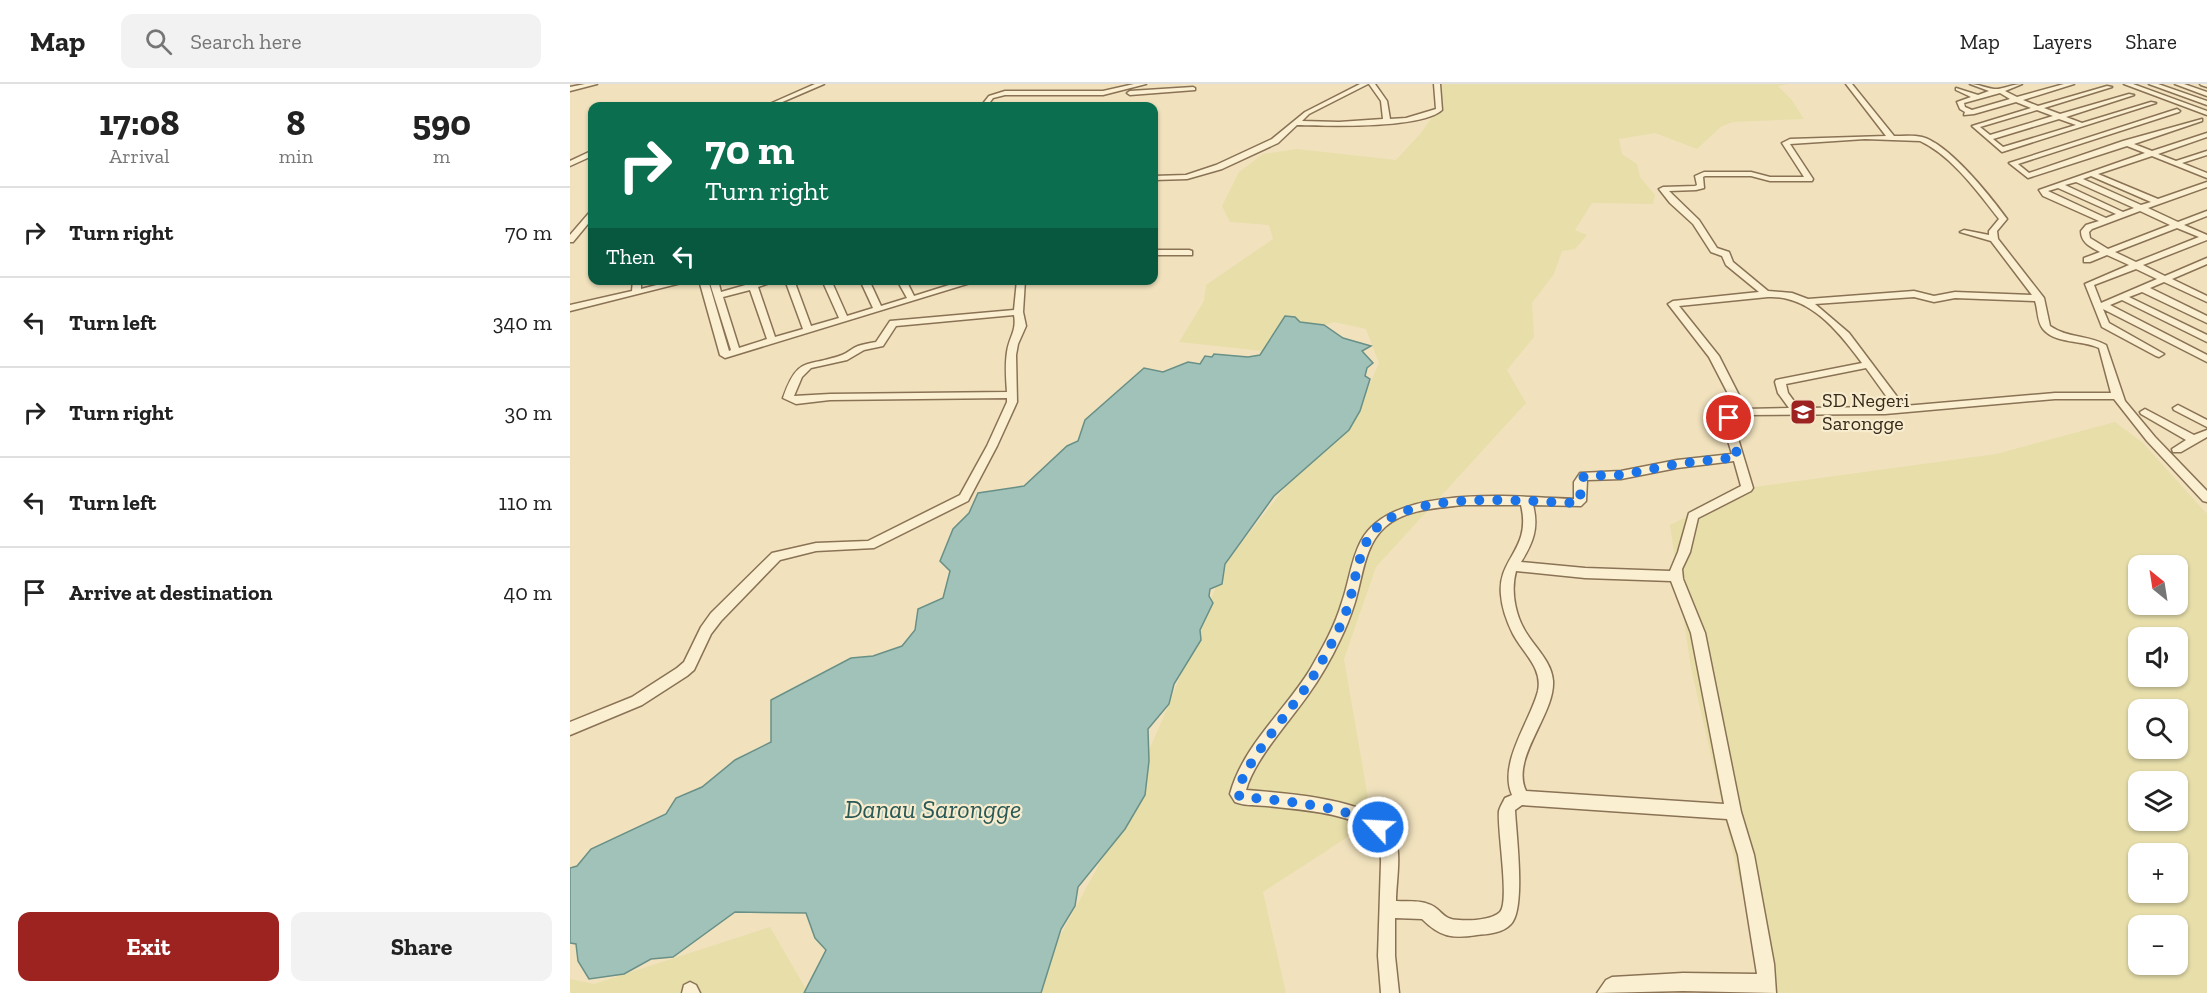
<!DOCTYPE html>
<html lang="en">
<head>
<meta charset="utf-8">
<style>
	:root { --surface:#fff; --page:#f2f2f2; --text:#222; --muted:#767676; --line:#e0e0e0; --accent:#9d2321 }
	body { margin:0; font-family:"Zilla Slab",serif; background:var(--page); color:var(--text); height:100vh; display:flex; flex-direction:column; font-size:22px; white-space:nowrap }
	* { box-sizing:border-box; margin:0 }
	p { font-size:20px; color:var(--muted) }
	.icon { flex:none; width:33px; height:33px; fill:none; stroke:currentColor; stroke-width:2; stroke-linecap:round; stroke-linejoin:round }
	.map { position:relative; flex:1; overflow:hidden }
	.panel { display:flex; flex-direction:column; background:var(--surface); width:570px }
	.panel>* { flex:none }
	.top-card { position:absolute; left:18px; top:18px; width:570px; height:183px; border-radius:12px; box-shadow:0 2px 4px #0004; background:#0b6e4f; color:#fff; overflow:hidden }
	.needle { width:39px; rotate:330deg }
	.buttons { position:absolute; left:1558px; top:471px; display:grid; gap:12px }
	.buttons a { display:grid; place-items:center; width:60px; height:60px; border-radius:12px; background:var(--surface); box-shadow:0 2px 4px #0004; font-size:30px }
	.pin { position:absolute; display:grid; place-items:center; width:51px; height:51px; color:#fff; margin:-26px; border:3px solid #fff; border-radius:50%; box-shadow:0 2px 6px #0007 }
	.me { position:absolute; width:66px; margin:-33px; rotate:295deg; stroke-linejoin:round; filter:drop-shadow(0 0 4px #0008) }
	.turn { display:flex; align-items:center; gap:21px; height:126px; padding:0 18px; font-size:27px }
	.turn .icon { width:78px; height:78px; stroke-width:2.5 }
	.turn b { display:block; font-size:42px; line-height:51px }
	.then { display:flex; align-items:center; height:57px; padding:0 18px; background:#0003; gap:12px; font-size:22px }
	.eta { display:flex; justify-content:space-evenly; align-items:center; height:102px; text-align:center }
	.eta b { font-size:36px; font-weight:800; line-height:42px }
	.primary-button { display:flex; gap:12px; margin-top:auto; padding:12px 18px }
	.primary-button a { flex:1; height:69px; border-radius:12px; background:var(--accent); color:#fff; font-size:24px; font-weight:800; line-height:69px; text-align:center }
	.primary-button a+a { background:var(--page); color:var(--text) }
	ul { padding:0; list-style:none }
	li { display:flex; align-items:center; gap:18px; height:90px; padding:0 18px; border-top:2px solid var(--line) }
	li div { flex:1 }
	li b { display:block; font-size:22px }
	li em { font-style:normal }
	header { display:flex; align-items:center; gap:36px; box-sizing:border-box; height:84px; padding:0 30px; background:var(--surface); border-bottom:2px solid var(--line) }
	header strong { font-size:28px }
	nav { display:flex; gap:33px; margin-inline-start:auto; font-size:21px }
	.search { width:420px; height:54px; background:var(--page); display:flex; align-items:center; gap:15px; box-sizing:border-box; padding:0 21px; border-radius:12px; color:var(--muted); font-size:22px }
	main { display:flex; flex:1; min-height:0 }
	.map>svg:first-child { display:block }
</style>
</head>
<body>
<header>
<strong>Map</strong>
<div class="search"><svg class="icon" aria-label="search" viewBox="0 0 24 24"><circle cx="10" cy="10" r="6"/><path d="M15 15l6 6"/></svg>Search here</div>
<nav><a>Map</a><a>Layers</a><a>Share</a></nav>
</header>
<main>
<section class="panel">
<div class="eta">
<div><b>17:08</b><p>Arrival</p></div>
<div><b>8</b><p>min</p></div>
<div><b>590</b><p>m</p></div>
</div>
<ul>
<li><svg class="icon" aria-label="right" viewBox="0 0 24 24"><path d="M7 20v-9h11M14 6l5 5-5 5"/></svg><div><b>Turn right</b></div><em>70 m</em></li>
<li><svg class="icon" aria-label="left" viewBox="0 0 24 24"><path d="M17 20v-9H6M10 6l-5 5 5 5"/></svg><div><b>Turn left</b></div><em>340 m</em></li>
<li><svg class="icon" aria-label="right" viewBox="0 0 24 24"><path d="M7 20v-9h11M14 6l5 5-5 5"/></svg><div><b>Turn right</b></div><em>30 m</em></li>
<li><svg class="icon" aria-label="left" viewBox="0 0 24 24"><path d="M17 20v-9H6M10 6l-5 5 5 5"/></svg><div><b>Turn left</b></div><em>110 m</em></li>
<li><svg class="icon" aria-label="arrive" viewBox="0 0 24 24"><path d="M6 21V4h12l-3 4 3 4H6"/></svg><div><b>Arrive at destination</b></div><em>40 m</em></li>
</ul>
<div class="primary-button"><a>Exit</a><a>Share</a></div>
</section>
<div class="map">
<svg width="1637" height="909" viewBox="0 0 1637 909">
	<rect width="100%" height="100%" fill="#f1e2bd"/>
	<path fill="#e7deaa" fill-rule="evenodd" d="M867,0H1219L1208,2L1221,15L1234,35L1163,38L1152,42L1127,65L1085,49L1049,55L1052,70L1067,80L1070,93L1085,111L1083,120L1022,119L1005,146L1017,151L1005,165L992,167L984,190L962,219L964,253L937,286L956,319L806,483L774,575L802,737L693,808L716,909H459L533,773L599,620L655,480L717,401L782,341L809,279L796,245L764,238L754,241L730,238L725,233L715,232L693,267L609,258L634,217L636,201L703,155L699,141L660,138L652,122L669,88L693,70L727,65L826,76L850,50L865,29Z
		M1545,338L1573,359L1637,430V909H1195L1121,584L1100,441L1177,404L1426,370ZM1569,482H1608V520H1569ZM1569,554H1608V592H1569ZM1569,626H1608V664H1569ZM1569,698H1608V736H1569ZM1569,770H1608V808H1569ZM1569,842H1608V880H1569Z
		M200,843L236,905L235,909H0V895L24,900Z"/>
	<path fill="#a1c2b9" stroke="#689087" stroke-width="1.5" d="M715,232L725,233L730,238L754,241L773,254L801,262L792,267L803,279L797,284L795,292L800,295L790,327L779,346L704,412L655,480L652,500L640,505L639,512L643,519L630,546L631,556L604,600L599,620L578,645L579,677L575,711L555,745L508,803L505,822L491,845L471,909H234L256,866L245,854L236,829L165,828L103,873L81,875L54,890L19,895L8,877L6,860L0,859V784L7,782L21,765L96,730L106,714L132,703L165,676L201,658V616L281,574L303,572L332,562L345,546L348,525L373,514L380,487L370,477L383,445L399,429L408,409L454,402L497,362L508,357L515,336L574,284L593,288L618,278L630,280L635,272L642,273L644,270L678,273L690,271Z"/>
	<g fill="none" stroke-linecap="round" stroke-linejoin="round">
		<g stroke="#8a7255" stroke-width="3">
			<path id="street" d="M15,0H27L0,7V3Z
				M245,0H254L203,22H195Z
				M564,0H576L533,11H435L423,14L417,22H411L419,12L435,7H533Z
				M790,0H798L739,30L732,37L769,38L813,35L811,17L799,0H805L817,17L820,35L836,34L866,25L864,0H870L872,26C852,45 757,42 727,41L708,59L652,85L617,95L584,96V92L616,91L646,81L702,55L735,28Z
				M1276,0H1282L1324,52C1333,52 1344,51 1352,53C1379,60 1421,113 1437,135L1427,147L1428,155L1474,214L1480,242C1497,254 1518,251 1536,261L1555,317L1585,353L1637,407V418L1633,417L1577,357L1544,315H1485L1315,330L1175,331L1163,338L1183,404L1181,407L1128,434L1120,468L1112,485L1113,495L1135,549L1171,728L1184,771L1204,880L1206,909L1113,907L1027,909L1036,896L1042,893L1113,889L1187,890L1168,771L1157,735L952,721L945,726C946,749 956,825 941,840C933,849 918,850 907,851C882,855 870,853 852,835L825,834V872L829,909H811L808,872L811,778L810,756C791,728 728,726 697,722C686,721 675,722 665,718L660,710C673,661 716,626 741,584C753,563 765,542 772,518C779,498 781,476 791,457C821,399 949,413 1004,415V398L1010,389L1051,387L1107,376L1162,370L1152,337L1167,327L1139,273L1098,220L1103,217L1189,208L1156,181L1152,172L1141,168L1123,140L1100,119L1089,105L1093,103L1125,102L1127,101L1125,92L1134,88H1181L1200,93H1234L1212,59L1220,55L1316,52ZM1295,55L1350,57C1382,72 1407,107 1429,135L1419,147V151L1394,146L1390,148L1421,157L1462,211L1385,208L1364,212L1344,207L1238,215L1222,209L1198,207L1163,178L1159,168L1147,164L1129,136L1099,107L1126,106L1134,104L1133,93L1135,92H1181L1200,97H1242L1243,95L1220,60ZM1198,213C1240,211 1269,248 1292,279L1206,296L1205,298L1208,309L1219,324L1176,325L1149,272L1109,222ZM1344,213L1364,218L1385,214L1465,217C1468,225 1467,238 1473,245C1485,260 1513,256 1529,264L1541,309H1485L1334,322L1279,249L1245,220ZM1296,284L1324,323L1229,324L1218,309L1216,300ZM1164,377L1171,402L1119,429L1108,468L1100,487L1015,484L951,478C963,459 969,444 963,421L1011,422L1016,417L1017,396L1051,395L1107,384ZM893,421H951C962,466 927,474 931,511C932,524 937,538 943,550C953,569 973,584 968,607C960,638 928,679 942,711L935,714C933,718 930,723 929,727C927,745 940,818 930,828C922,836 900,837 889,836C871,836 872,824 858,820C849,816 836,818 826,817C826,800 831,773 826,757C824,749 818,740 811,735C782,714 712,709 676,706C684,676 719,638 738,611C750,594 761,575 770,556C776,544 781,531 785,518C793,492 794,462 815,443C835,425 868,424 893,421ZM946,487L1015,494L1101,497L1121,549L1154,720L956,707C940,674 985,631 983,597C982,580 968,566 959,553C946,535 940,509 946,487Z
				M1400,0C1409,0 1415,4 1424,5C1431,6 1443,0 1452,0L1435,7L1447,13L1494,0H1504L1453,16L1468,22L1537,2L1542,3L1474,24L1490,30L1559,10L1564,11L1496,33L1512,39L1581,18L1586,19L1432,68L1402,42L1461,24L1446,18L1404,30L1394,31L1395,28L1390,25L1387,18L1401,13L1386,6V4L1408,11L1419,7ZM1430,9L1440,15L1402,26L1395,23L1394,19ZM1467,26L1483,32L1420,51L1410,43ZM1489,35L1506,41L1433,63L1423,55Z
				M1554,0H1563L1637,27V31Z
				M1579,0H1588L1637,17V21Z
				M1605,0H1614L1637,8V12Z
				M1630,0H1637V3L1631,1Z
				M623,3L625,4V6L560,11L557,9L560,7Z
				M1607,25L1610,27L1609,28L1448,80L1459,89L1553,57L1632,35V37L1564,60L1582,67L1637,49V53L1588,70L1606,77L1637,67V71L1612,79L1637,89V94L1582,72L1528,90L1588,115L1637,98V103L1578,124L1608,138L1637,127V132L1614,141L1637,151V156L1573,181L1595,192L1637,174V180L1602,195L1637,212V218L1594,198L1580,204L1637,232V239L1572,208L1559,213L1637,251V258L1552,216L1540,221L1637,271V278L1533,225L1539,239L1594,270L1589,273L1586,272L1532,243L1515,200L1559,181L1537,171L1520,178H1514V174L1530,168C1521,163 1511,159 1511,147L1516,141L1529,137L1473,112L1469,106L1575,69L1557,62L1458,94L1439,79ZM1521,92L1581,118L1571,121L1513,95ZM1506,98L1564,124L1553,128L1495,101ZM1488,104L1546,130L1536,134L1478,107ZM1570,127L1600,141L1538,165L1520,154L1519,148L1522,145ZM1607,144L1629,153L1566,178L1545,168ZM1566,185L1587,195L1531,219L1524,201Z
				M19,68H22V72L0,82V77Z
				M19,129H22V135L3,158H0V151Z
				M619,166L622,167V171H584V166Z
				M63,196H71V205L106,196H123L0,227V221L62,207Z
				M129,196H138L159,267L161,266L139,196H148L151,208L193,196H208L188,203L205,253L233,245L215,196H224L241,242L269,234L252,196H261L277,232L303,224L290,196H299L311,222L337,214L327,196H336L344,212L395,196H410L155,274L150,271ZM180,206L197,255L169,264L153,213Z
				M447,196H455L453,228L456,242L448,260L446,271L447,318L427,362L398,417L304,464L246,467L210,476L151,537L141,550L124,586L117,592L72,621L0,651V638L62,613L107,584L114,578L131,543L141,529L202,469L246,459L298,457L390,411L417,362L437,318V314L260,316L226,320L213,314C228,271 236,284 272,271C278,269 282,264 288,262C294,260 300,259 306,258L320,237L444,226ZM444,231C447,247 439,253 437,268C435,281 436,295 437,308L260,310L224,312L232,293L241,284L277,276L294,266L313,262L326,242Z
				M1608,321L1637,336V343L1604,326L1603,324Z
				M1575,325L1624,351L1637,346V353L1611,368H1603L1602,365L1616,356L1571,330L1570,328Z
				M120,898L126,901L130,909H112L114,901Z"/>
		</g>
		<use href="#street" fill="#fbefd1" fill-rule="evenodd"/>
	</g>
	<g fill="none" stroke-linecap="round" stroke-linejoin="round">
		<path stroke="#1a73e8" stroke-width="10" stroke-dasharray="0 18" d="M808,743C784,723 703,715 670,713L668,710C669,685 725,621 741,596C754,574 772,543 779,519C785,498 787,477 797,457C824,402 955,418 1007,419L1010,417L1011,398L1014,392L1051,391L1107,380L1168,373L1157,337L1159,334"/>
	</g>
	<defs>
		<g id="school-square" transform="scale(1.35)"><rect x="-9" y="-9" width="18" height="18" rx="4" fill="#9d2321" stroke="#f7ecce"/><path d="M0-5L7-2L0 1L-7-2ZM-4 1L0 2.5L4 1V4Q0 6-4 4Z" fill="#fff"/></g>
	</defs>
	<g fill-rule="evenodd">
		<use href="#school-square" x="1233" y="328"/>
	</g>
	<g text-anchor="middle" stroke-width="4.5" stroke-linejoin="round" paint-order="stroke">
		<g font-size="20" fill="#382a1b" stroke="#f7ecce" text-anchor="start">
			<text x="1252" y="323">SD Negeri<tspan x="1252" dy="23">Sarongge</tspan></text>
		</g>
		<g font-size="26" font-style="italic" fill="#295957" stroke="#f7ecce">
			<text x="363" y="734">Danau Sarongge</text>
		</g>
	</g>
</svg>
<div class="buttons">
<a><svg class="needle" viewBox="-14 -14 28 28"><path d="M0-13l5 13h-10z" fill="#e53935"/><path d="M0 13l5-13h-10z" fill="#767676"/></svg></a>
<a><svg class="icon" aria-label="sound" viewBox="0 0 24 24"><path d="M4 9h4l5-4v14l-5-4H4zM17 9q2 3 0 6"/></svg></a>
<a><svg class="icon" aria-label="search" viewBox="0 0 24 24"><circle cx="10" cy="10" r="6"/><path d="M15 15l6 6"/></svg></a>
<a><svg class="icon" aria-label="layers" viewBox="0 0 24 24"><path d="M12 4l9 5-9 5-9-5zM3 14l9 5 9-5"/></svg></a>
<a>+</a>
<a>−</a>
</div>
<div class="pin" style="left:1159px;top:334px;background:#d93025"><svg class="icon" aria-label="arrive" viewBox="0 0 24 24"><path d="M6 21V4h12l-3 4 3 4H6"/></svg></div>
<svg class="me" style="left:808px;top:743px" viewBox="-20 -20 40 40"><circle r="17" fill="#1a73e8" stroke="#fff" stroke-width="3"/><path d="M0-11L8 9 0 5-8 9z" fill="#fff"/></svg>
<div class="top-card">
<div class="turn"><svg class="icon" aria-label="right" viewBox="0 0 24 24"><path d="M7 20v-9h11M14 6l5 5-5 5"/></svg><div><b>70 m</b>Turn right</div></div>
<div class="then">Then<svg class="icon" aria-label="left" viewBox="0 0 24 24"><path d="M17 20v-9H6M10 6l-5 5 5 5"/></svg></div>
</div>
</div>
</main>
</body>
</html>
